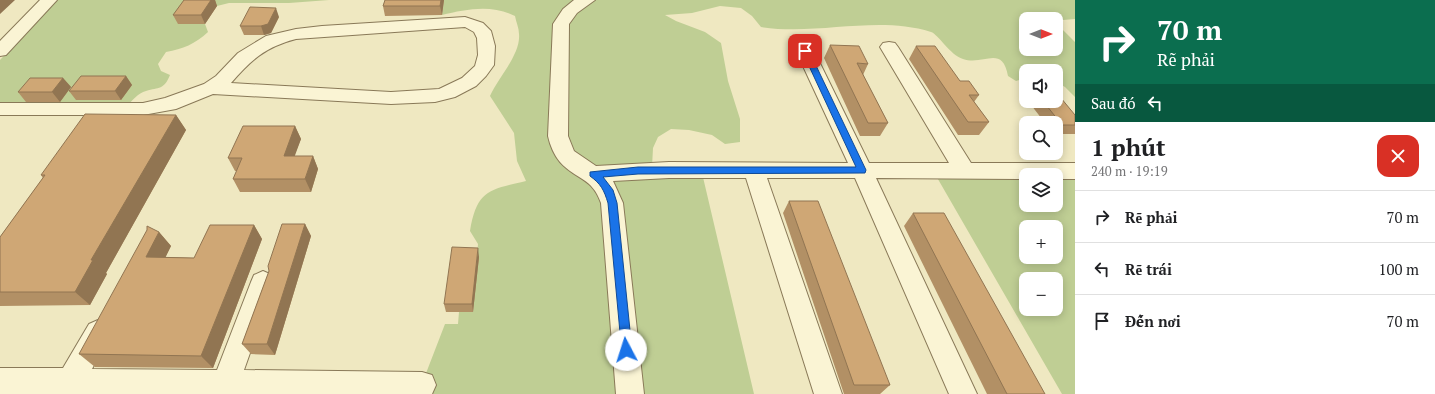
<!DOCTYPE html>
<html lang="vi">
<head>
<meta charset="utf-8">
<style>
	:root { --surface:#fff; --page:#f2f2f2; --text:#202124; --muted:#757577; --line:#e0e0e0 }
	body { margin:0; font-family:"PT Serif",serif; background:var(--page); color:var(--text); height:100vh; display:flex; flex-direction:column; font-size:15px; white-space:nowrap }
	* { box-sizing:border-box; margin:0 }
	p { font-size:13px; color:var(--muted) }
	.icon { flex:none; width:22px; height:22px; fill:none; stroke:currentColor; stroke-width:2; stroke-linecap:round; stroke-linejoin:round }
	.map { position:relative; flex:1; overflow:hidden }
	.details { display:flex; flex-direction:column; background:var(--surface); width:360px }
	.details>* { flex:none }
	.top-card { background:#0b6e4f; color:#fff; overflow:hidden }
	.needle { width:26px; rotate:90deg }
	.buttons { position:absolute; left:1019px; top:12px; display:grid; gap:8px }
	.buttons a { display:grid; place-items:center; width:44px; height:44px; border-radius:8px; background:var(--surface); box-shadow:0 2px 10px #0003; font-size:20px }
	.pin { position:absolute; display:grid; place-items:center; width:34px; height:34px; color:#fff; margin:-17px; border-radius:8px; box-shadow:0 2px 6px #0006 }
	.me { position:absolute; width:44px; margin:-22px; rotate:355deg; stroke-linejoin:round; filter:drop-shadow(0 0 3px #0008) }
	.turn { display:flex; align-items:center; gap:14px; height:84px; padding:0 16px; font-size:18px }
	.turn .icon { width:52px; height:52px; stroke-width:2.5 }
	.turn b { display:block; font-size:28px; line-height:34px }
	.then { display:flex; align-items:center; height:38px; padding:0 16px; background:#0003; gap:8px; font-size:15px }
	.round { display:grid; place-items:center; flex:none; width:42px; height:42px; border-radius:12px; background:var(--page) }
	.overview { display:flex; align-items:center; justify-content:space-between; height:68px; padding:0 16px }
	h1 { font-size:24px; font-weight:600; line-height:30px }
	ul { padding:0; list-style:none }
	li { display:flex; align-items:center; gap:12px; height:52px; padding:0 16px; border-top:1px solid var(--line) }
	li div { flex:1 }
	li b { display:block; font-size:15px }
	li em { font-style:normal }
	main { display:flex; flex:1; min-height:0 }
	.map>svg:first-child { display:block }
</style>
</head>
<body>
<main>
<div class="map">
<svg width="1075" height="394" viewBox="0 0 1075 394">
	<rect width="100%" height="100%" fill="#efe8c1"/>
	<path fill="#bfce94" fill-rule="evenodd" d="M57,0H329L289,3H229L217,6L191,5L178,24H205L208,32C195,44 183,49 166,52L158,64L161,71L170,75C164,90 159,87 146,91C138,93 132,101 126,107L0,106V60Z
		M384,0H582L565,12L555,137L600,183L625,394H418L445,324H458L459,312H473L478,244L470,231C477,190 489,190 526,181L517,161L514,133L490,96C498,78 521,54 519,34C519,28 516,22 515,16C492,4 466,9 442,15L444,0Z
		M593,0H1075V19L1063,20L1061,28L1075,42V97L1065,87L1056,82V71H1026V78L1016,81L1008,76C1002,44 984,66 963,59C950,55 938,34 931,32C876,15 817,36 761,27L752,16L741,8L720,6L692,13L665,15L676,21L705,32L721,43L728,81L740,119V142L725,144L712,135L689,130L671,129L658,137L653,148L652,167L595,171L565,146L564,24L570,14ZM1026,19H1056V49H1026Z
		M702,173L754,394H636L607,180Z
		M935,174H1075V394H1062ZM1026,175H1056V205H1026ZM1026,227H1056V257H1026ZM1026,279H1056V309H1026Z"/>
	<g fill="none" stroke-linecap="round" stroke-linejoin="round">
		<g stroke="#897958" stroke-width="2">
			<path id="minor" d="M40,0H57L6,55L0,56V41Z
				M574,0H595L577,13L569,24L568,136L574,151L596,166L669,162L848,163L796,51L799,47L805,46L811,47L814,51L869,163H949L880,47L883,43L889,42L895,43L898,47L971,163H1075V179H1056V175H1026V179L876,178L977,394H949L855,178H767L842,394H814L746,178H669L613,181L623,203L644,394H616L601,203C592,177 576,180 560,162C554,155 550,145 548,136L553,24L563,9Z
				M465,17L483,23L491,31L495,46L494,65L486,76L476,86L455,97L435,102L391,104L213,94L176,109L143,115H0V103H143L165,98L204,84L216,76L238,53L266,36L296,29L322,26ZM465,27L474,32L477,38L478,55L475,66L462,78L439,89L391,92L231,83C251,60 265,47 296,39Z
				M263,271L272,275L275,282L244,370L422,372L432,375L436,385L432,394H0V368H63L89,324L98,320L107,324L111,332L92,369L217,370L251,282L254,275Z"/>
		</g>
		<use href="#minor" fill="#faf4d4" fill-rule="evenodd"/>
	</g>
	<path fill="#b29065" d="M184,0H215L217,6L205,24H178L173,15Z
		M385,0H444L442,15L385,16L383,6Z
		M279,17L271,33L264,35H244L240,26Z
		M830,45L868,64L863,75L888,123L880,136H860L824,58Z
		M916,46L960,81L979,95L974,102L989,122L979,135H958L909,59Z
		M126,76L132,85L121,100H76L69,91Z
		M63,78L71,87L60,102H26L18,92Z
		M1028,101H1056L1075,115V134H1056V123H1045Z
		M176,115L186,130L106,273L107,274L90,305L0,306V237L43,178L41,175Z
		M295,126L301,139L294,156H313L318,169L311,192H240L233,179L237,171H235L228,158Z
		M789,201L890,385L880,394H844L783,213Z
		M913,213L1045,394H987L904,226Z
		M305,224L311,236L275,355L251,354L242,344L269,271Z
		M254,225L262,239L213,368L95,367L79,354L159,232L171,246L165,257L194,258Z
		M479,257L473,312H446L444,304Z"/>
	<path fill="#917552" d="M0,0H15L0,14Z
		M211,0H215L217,6L205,24L201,15Z
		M441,0H444L442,15L440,6Z
		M276,8L279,17L271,33L264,35L261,26Z
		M126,76L132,85L121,100L115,91Z
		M63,78L71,87L60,102L52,92Z
		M176,115L186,130L106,273L107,274L90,305L75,292L91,260Z
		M295,126L301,139L290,169L284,156Z
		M313,156L318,169L311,192L305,179Z
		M305,224L311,236L275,355L267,344Z
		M254,225L262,239L213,368L201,356Z
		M159,232L171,246L159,271L146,257Z
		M478,248L479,257L473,312L472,304Z"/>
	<path fill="#cfa775" stroke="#917552" d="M184,0H211L201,15H173Z
		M385,0H441L440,6H383Z
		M250,7L276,8L268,24L261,26H240Z
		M830,45L859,46L868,64L857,63L888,123H868Z
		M916,46H935L960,81H969L979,95H969L989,122H968Z
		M81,76H126L115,91H69Z
		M30,78H63L52,92H18Z
		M1056,92L1075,115V125H1062L1043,101H1056Z
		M85,114L176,115L91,260H93L75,292H0V237L45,175H41Z
		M243,126H295L284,156H313L305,179H233L242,158H228Z
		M789,201H818L890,385H854Z
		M913,213H944L1045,394H1007Z
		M282,224H305L267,344H242L269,271L268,266Z
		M210,225H254L201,356L79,354L147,230V226L159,232L146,257L194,258Z
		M452,247L478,248L472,304H444Z"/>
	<path fill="#1a73e8" stroke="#114b97" d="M805,48L809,51L866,170L865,173L638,174L603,177L613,190L617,203L632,350L630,354L626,355L622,354L608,203C604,190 601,184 590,176V172L638,167H856L802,51Z"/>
</svg>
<div class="buttons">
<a><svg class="needle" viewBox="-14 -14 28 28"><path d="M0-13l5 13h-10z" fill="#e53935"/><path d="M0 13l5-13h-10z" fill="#757577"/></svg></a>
<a><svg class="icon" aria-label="sound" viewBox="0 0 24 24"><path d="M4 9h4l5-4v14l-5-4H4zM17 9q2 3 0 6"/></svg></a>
<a><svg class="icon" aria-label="search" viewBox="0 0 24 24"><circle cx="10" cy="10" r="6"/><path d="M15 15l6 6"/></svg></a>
<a><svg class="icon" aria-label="layers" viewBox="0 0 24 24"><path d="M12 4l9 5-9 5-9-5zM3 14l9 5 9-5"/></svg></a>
<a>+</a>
<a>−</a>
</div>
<div class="pin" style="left:805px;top:51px;background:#d93025"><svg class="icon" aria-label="arrive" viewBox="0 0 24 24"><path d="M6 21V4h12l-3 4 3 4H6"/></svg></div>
<svg class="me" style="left:626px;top:350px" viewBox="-20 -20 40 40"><circle r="19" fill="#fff"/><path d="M0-13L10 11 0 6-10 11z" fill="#1a73e8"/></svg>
</div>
<section class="details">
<div class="top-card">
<div class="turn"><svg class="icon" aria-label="right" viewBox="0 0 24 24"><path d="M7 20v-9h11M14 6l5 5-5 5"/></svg><div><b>70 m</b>Rẽ phải</div></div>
<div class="then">Sau đó<svg class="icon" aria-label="left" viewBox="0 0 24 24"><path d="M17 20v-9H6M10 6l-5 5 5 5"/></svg></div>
</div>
<div class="overview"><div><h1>1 phút</h1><p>240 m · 19:19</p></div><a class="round" style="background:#d93025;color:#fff"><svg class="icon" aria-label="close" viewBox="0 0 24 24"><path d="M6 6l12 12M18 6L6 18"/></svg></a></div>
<ul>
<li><svg class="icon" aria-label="right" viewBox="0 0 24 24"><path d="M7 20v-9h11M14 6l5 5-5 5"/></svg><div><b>Rẽ phải</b></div><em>70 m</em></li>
<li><svg class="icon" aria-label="left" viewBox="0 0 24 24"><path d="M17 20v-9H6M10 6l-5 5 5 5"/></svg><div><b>Rẽ trái</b></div><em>100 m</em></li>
<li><svg class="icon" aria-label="arrive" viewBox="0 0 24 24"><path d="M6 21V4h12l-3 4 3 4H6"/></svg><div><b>Đến nơi</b></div><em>70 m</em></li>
</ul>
</section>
</main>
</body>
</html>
